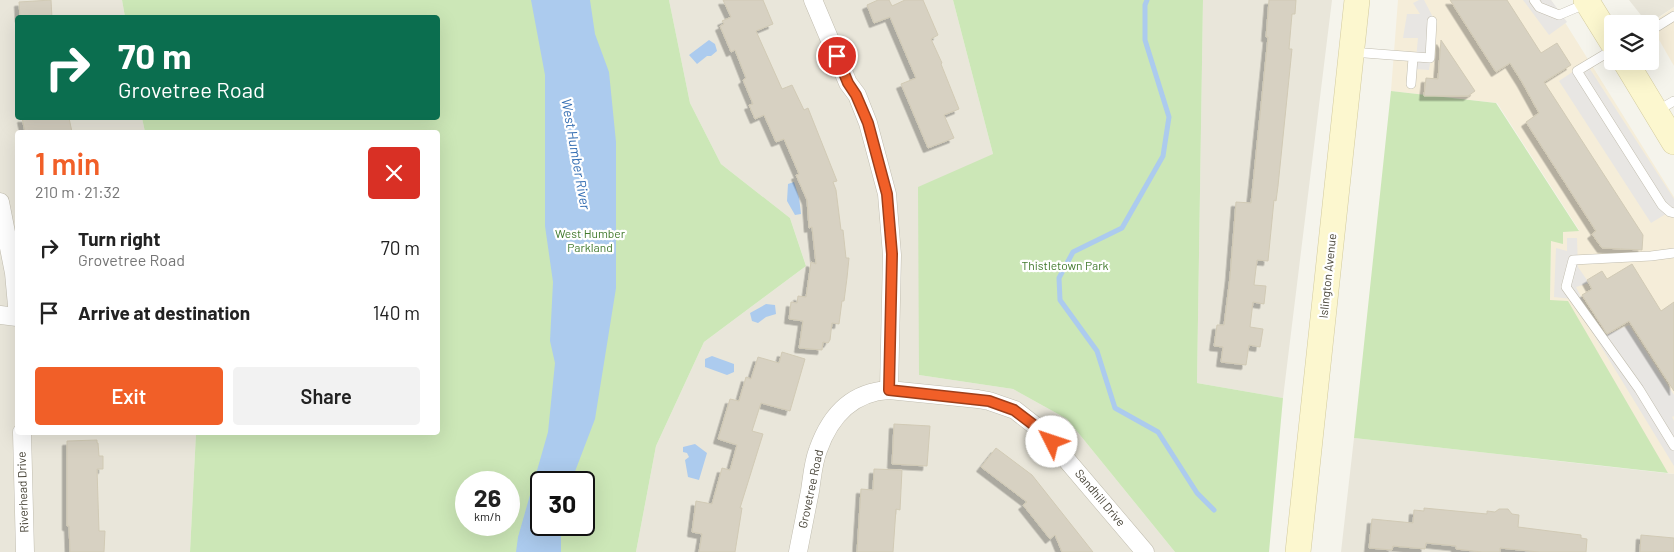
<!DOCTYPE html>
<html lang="en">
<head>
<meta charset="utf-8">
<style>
	:root { --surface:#fff; --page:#f2f2f2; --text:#222; --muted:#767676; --accent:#f15f28 }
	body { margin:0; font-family:Barlow,sans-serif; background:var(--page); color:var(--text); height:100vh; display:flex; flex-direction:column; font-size:19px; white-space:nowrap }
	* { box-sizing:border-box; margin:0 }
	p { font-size:16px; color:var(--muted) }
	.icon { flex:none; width:28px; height:28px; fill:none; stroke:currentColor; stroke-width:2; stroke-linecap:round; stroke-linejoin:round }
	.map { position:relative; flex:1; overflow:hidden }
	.panel { position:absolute; left:15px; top:130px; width:425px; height:305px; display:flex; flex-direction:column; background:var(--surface); border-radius:5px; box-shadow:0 5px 20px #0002 }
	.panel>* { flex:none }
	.guide { position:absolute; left:15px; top:15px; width:425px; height:105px; border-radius:5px; box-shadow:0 5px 20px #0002; background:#0b6e4f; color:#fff; overflow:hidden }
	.tools { position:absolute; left:1604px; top:15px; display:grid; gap:10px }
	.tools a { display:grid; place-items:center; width:55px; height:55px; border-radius:5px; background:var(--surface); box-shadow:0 5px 20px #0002; font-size:25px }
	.speed { position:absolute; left:455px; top:471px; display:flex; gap:10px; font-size:25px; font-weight:700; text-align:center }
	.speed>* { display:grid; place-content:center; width:65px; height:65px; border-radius:50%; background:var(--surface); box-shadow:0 5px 20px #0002; line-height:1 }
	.speed small { font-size:12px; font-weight:400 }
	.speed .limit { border:2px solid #111; border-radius:8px; background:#fff; color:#111 }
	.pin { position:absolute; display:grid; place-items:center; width:42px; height:42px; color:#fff; margin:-21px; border:2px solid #fff; border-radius:50%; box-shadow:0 1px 5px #0007 }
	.me { position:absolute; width:55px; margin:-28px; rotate:311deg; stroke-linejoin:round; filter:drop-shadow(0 0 4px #0008) }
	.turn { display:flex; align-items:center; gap:18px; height:105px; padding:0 20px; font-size:22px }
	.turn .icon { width:65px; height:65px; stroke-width:2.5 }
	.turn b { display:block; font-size:35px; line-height:42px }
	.round { display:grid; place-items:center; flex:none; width:52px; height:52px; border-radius:5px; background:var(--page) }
	.summary { display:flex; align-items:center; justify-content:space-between; height:85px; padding:0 20px }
	h1 { font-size:30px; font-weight:600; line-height:38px; color:var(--accent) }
	.cta { display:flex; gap:10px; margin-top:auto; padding:10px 20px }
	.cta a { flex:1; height:58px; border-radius:5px; background:var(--accent); color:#fff; font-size:20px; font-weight:600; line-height:58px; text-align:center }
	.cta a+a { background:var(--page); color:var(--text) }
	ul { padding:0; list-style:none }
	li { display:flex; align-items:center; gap:15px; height:65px; padding:0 20px }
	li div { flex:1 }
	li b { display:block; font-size:19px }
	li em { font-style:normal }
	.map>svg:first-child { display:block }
</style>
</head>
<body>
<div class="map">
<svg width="1674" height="552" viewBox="0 0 1674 552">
	<defs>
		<filter id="shadow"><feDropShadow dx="-4.5" dy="4.5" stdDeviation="0" flood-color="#0004"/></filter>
	</defs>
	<rect width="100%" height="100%" fill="#f5f4ec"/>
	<path fill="#e9e6da" d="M0,0H122L125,17L18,18V118H142L145,132H18V432L196,433L190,552H0Z
		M669,0H953L993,154L919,375L1013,389L1067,419L1175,552H636L656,446L704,342L806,266L790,218L721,164L690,103Z
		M1203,0H1332L1283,398L1197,383Z
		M1629,0H1674V7L1648,24Z
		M1354,438L1674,474V552H1341Z"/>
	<path fill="#f5edd9" d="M1398,0H1551L1674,197V474L1668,473L1550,300L1551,241L1563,231L1579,230L1497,103L1391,91Z
		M1674,7V66L1650,24Z"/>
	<path fill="#cce7b7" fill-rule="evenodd" d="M122,0H669L690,103L721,164L790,218L806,266L704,342L656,446L636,552H190L196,433L438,432V132H145L142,118H438V18L125,17ZM466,482H509V525H466ZM541,482H584V525H541Z
		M953,0H1203L1197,383L1283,398L1269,552H1175L1067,419L1013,389L919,375L918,187L993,154Z
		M1391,91L1496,103L1579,231L1563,232V244L1551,241L1550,300L1568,301L1668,473L1354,438Z"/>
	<path fill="#e8e6e3" d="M1419,0H1424L1436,23L1429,70L1415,69L1418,38H1403L1407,14H1420L1413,3Z
		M1523,0H1551L1567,22L1549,35Z
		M1586,63L1674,199V209L1651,223L1559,81Z
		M1567,238H1577L1578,267L1589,283L1576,287L1601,337L1629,325L1674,395V416L1672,417L1674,421V466L1572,299L1554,297L1556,248L1567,251Z"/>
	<path fill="#accbee" d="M531,0H590L595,34L609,72L616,142V288L595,419L571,482H541V525H561V552H516L518,537L548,432L555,363L550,341L553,282L545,226V75Z
		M709,40L715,44L717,51L711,56H707L697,64L689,55Z
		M794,182L799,197L801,214L795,215L787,201L788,184Z
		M766,304L775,305L776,314L766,317L758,323L752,321L750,313Z
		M712,356L734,364V372L727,375L705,367V359Z
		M695,444L707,453L699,480L688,477L685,460L689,457L687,453L683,452V447Z"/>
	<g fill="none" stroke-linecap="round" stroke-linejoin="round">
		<path stroke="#accbee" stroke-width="5" d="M1147,0L1145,5V40L1169,117L1163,156L1122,228L1073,252L1059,278L1060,300L1097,351L1115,408L1158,432L1197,493L1214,510"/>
	</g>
	<path fill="#d7d1c2" stroke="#d1cab5" filter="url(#shadow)" d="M51,0L52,18H20L19,2Z
		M723,0H763L773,24L756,31L782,89L792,85L804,110L808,108L837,181L833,182L836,190L841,230H843L846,258H849L847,278L844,301H842L839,324L832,323L830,340L828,343L823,342L822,350L799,348L803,321L789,319L791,302L797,303L798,296L806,297L811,262L816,264L812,227L809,228L807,200L796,175L799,174L784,139L776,142L764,115L755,119L749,105L753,104L743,80L746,78L735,50L731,52L720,26L724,24L722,21L731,17Z
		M878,0H889L892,6L905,0H923L938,35L931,39L942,63L941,64L959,109L944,115L954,138L928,148L901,84L916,78L890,17L874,23L867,5Z
		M1269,0H1296L1295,14H1292L1289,49H1292L1278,186L1276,201L1274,200L1268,261L1257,260L1254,285L1266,286L1264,304L1253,302L1250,327L1263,329L1260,347L1249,345L1246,365L1221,362L1223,347L1214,346L1217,325H1224L1230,277L1236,202L1251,203L1268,37H1266Z
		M1450,0H1507L1541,53L1557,43L1571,65L1544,82L1643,235L1642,250L1602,248L1592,234L1596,231L1526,122L1539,113L1522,82L1510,63L1496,72Z
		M1441,40L1475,91L1468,96H1424L1426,78L1438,79Z
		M22,118H69L72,132H25Z
		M1632,264L1661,311L1674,302V391L1629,321L1607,334L1582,295L1592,289L1587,280L1602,271L1607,279Z
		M782,352L805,359L790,411L761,403L752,431L763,434L740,508H742L735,552H699L702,534L692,532L696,501L712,504L722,468L730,470L737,445L718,439L730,399L739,401L746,377L751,379L758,357L779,363Z
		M894,424L930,426L927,466L892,464Z
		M97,440V443H98L99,456H103V469H97L99,531H105L104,552H70L69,526H67V441Z
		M996,448L1032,475L1093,552H1062L1055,535L1050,539L1023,505L1027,502L981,467Z
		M874,469L902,470L900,510L896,509L893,552H857L861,489L873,490Z
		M1424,508L1487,514V511L1495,512L1499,509H1508L1512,514L1519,515L1518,527L1581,535V538L1587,539L1586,552H1539L1500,548V552H1482L1456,549V546L1426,543L1425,549L1393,546L1392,550L1369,548L1372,519L1413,523L1414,510L1424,511Z
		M1641,535L1674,538V552H1640Z"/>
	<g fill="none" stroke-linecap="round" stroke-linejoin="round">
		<g stroke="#c1bdaf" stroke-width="10">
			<path id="service" d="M1534,0L1539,7L1559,15L1585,4
				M1650,31L1674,16
				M1612,50L1577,71L1662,205L1670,212L1674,213
				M1352,52L1430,58L1432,21
				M1411,84L1413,58
				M1657,111L1674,101
				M1674,253L1651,256L1573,260L1566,287L1639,389L1674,446"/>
		</g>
		<g stroke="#c1bdaf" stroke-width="19">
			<path id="minor" d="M813,0L848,83L857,95L868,123L887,194L892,255L889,390
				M0,202L14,273L18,317
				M0,315L17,317
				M22,432L25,552
				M798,552C802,532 806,512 810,491C812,478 813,463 818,450C830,416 852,392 889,390L978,399L989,401L1015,410L1043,432L1145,552"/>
		</g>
		<g stroke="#d3cb9e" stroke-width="26">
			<path id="secondary" d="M1586,0L1612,42
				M1625,61L1674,142
				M1298,552L1357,0"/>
		</g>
		<use href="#service" stroke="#fff" stroke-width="9"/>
		<use href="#minor" stroke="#fff" stroke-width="18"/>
		<use href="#secondary" stroke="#fcf7cf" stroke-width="25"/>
	</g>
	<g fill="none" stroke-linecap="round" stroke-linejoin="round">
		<g stroke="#9d3e1a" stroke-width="12">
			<path id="route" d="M837,56L848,83L856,95L868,123L887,194L892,254L889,390L989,401L1014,410L1043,432L1052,442"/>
		</g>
		<use href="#route" stroke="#f15f28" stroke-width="9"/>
	</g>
	<g text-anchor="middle" stroke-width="4.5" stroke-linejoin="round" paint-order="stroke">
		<g font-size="12" fill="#427a2e" stroke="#fff">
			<text x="590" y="238">West Humber<tspan x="590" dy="14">Parkland</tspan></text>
			<text x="1065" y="270">Thistletown Park</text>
		</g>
		<g font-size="12" fill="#4a463a" stroke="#fff">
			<text transform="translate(1328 276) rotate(-84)" y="4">Islington Avenue</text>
			<text transform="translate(811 489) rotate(-78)" y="4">Grovetree Road</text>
			<text transform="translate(23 492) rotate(-92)" y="4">Riverhead Drive</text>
			<text transform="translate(1100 498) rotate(50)" y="4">Sandhill Drive</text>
		</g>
		<g font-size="14" font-style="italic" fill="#366fb3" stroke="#fff">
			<text transform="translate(576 154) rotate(80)" y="5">West Humber River</text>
		</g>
	</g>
</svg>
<div class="tools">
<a><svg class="icon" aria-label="layers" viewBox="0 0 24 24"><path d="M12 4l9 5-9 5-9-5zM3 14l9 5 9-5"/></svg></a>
</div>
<div class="speed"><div>26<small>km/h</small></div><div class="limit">30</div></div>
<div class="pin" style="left:837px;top:56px;background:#d93025"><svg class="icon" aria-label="arrive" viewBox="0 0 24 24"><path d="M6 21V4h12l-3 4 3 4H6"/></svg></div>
<svg class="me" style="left:1052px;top:442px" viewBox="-20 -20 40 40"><circle r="19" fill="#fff"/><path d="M0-13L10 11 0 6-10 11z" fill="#f15f28"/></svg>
<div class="guide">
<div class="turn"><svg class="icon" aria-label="right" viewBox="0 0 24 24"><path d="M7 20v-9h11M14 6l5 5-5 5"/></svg><div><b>70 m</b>Grovetree Road</div></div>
</div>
<section class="panel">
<div class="summary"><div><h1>1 min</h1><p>210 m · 21:32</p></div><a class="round" style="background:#d93025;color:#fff"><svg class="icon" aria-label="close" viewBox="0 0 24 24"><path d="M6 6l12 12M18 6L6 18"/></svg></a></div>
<ul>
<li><svg class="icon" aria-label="right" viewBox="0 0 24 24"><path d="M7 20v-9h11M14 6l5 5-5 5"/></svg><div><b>Turn right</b><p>Grovetree Road</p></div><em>70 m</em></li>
<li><svg class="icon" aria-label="arrive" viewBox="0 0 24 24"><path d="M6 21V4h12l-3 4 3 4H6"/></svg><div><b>Arrive at destination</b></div><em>140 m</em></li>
</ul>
<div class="cta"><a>Exit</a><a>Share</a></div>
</section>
</div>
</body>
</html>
